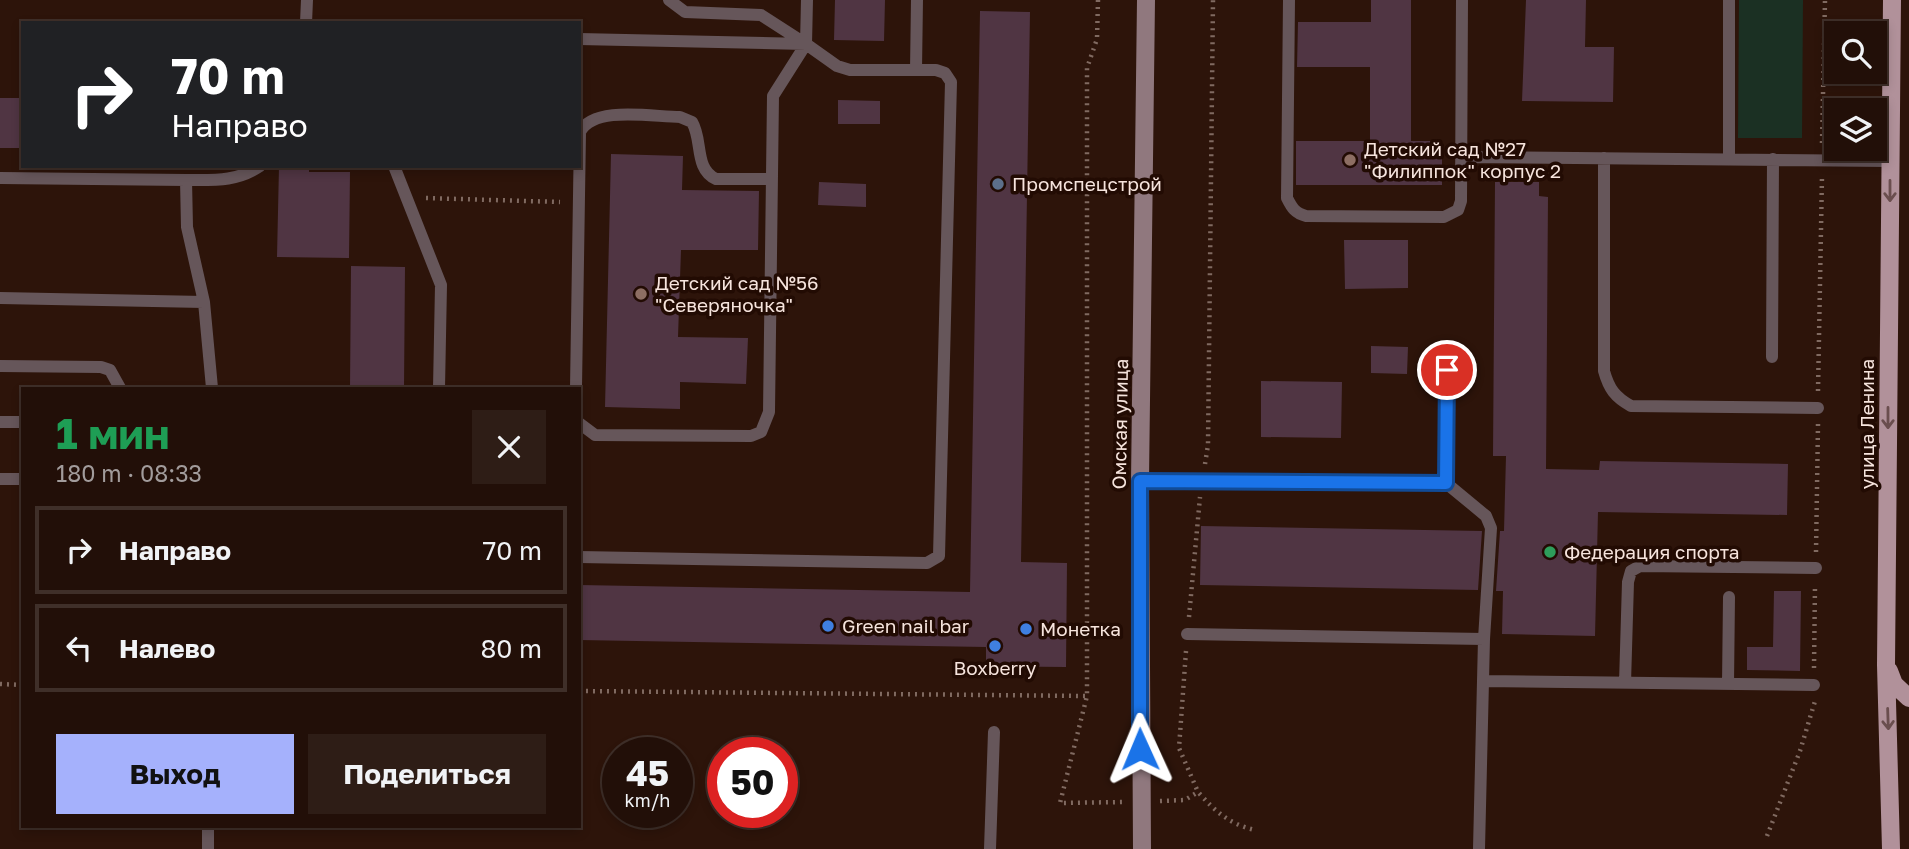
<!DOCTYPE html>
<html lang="ru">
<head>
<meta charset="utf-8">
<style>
	:root { --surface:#220f08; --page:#2e1d16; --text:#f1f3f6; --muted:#a29c9c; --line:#3f2f29; --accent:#a5b1fc }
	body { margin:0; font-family:"Golos Text",sans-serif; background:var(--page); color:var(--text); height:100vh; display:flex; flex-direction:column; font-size:26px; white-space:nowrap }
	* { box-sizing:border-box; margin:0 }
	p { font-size:23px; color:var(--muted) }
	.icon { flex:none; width:38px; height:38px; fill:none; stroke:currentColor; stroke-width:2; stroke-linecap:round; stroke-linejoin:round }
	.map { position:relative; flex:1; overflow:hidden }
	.drawer { position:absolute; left:21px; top:387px; width:560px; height:441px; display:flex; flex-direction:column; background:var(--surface); border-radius:0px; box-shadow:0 4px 10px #0003,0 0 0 2px var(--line) }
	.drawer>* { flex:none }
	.banner { position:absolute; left:21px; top:21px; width:560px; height:147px; border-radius:0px; box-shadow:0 4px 10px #0003,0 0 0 2px var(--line); background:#202124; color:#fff; overflow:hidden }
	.fabs { position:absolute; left:1824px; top:21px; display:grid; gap:14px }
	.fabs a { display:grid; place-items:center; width:63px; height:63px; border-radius:0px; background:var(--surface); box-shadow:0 4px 10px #0003,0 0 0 2px var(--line); font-size:35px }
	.speed { position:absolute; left:602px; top:737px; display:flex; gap:14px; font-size:35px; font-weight:700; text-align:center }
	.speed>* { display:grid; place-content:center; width:91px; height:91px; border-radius:50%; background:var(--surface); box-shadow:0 4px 10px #0003,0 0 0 2px var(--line); line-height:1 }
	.speed small { font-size:18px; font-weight:400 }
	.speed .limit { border:10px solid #d22; background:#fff; color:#111 }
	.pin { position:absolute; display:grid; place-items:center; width:60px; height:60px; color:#fff; margin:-30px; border:4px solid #fff; border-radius:50%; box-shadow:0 2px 7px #0007 }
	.me { position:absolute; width:77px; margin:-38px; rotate:359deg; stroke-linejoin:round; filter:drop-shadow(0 0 5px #0008) }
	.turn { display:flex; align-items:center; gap:24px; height:147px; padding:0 35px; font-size:32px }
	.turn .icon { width:91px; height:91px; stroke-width:2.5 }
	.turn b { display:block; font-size:49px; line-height:60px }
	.round { display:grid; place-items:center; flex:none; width:74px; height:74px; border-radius:0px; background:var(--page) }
	.overview { display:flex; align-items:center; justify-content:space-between; height:119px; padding:0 35px }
	h1 { font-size:42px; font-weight:700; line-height:52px; color:#1e9e55 }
	.action { display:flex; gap:14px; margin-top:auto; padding:14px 35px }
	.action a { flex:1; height:80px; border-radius:0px; background:var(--accent); color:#111; font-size:28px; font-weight:700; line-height:80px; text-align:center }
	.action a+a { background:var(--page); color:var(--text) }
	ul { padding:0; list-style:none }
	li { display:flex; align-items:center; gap:21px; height:88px; margin:0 14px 10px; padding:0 21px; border:4px solid var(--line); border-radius:0px }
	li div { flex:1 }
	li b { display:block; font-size:26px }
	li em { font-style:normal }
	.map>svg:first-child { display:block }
</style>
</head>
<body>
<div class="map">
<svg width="1909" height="849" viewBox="0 0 1909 849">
	<rect width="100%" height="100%" fill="#2d140a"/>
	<path fill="#1b3023" d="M1739,0H1803L1802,138H1738Z"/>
	<path fill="#503543" d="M835,0H885L884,41L834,40Z
		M1371,0H1411V141H1442V185H1296V141H1370V67H1297L1298,22H1371Z
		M1526,0H1586L1585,47H1614L1613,102L1522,101Z
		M980,11L1030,12L1021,562L1067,563L1066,667L986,666V647L579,640V585L970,592Z
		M0,98H23V148H0Z
		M838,100L880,101V124H838Z
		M611,154L683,156L682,190L759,191L758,250H681L678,337L748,338L746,384L680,382V409L605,407Z
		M279,166H309V172H350L349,258L277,257Z
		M819,182L866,184V207L818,205Z
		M1495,182H1539V196L1548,197L1546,469L1599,470L1600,461L1788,464L1787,515L1598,512L1595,636L1502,634L1503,591H1496L1500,531H1504L1506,456H1493Z
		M1344,240H1408V288L1345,289Z
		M351,266L405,267L404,388H350Z
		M1371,346L1408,347L1407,374L1371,373Z
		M1261,381L1342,382L1341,438L1261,437Z
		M1201,526L1482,531L1478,590L1200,585Z
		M1774,591H1801L1800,671L1747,670V647H1773Z"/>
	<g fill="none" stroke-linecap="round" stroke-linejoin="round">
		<path stroke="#806a61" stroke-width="4.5" stroke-dasharray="2 5" stroke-linecap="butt" d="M1098,0L1097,39L1087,68V696L1060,803L1123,802
			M1822,143L1825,0
			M426,198L560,202
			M1818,391L1822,176
			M1205,464L1208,445L1213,0
			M1816,552L1818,424
			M1189,617L1200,497
			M1186,651L1179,748L1198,792
			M1814,668L1815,585
			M0,684L23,685
			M579,691L1087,696
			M1160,801L1185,800L1198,792C1215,811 1229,824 1255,830
			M1767,836L1800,751L1815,701"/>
		<path stroke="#66565a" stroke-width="12" d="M669,0L685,12L761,15L806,44
			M1289,0L1287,198C1292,208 1295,213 1306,216L1444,217L1458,210L1461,201L1462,0
			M306,23L307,0
			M579,39L806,44
			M916,70L917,0
			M1462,157L1890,161
			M1604,158V371C1609,389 1615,397 1631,406L1818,408
			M1729,159V0
			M394,166L441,285L439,388
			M0,178L186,180
			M0,298L204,302
			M1772,357L1773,159
			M0,366L101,367L110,370L120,388
			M212,388L204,302L187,227L186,180C214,180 236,182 260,166
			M576,388L580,132C594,105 653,117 680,117L692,122C703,140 694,169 716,179H772
			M0,422H23
			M579,423L595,435L751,436L761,432L769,412L773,96L806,44
			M0,479H23
			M1140,481L1446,483L1486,516L1491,528L1484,639L1479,849
			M1446,483L1447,370
			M579,557L927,563L939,556L951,82L945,73L936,70H850L837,66L806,44L807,0
			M1187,634L1484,639
			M1483,681L1814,685
			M1625,683L1628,582L1631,571L1640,566L1816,568
			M1728,684L1729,597
			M208,849V826
			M990,849L994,732"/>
		<path stroke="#90787e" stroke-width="18" d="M1142,849L1140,481L1146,0"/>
		<path stroke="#b1919a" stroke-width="18" d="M1889,671L1894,684L1909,698
			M1891,849L1886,665L1892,0"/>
	</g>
	<defs><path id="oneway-shaft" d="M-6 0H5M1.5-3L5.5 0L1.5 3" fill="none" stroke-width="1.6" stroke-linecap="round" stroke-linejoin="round" transform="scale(1.75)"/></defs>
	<g stroke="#6a4e4e">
		<use href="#oneway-shaft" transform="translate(1890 191) rotate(90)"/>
		<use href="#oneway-shaft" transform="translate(1888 418) rotate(90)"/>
		<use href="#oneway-shaft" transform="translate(1888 719) rotate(88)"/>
	</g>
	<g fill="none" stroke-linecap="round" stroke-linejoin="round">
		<g stroke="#114b97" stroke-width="18">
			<path id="route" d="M1140,749V481L1446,483L1447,370"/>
		</g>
		<use href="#route" stroke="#1a73e8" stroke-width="12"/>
	</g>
	<g fill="#8d6e63" stroke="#220b03" stroke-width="2.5">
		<circle cx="1350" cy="160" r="7"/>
		<circle cx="641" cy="294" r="7"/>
	</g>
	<circle fill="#5c6f8a" stroke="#220b03" stroke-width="2.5" cx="998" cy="184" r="7"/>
	<circle fill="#2e9e5b" stroke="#220b03" stroke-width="2.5" cx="1550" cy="552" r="7"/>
	<g fill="#3f7fe0" stroke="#220b03" stroke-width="2.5">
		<circle cx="828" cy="626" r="7"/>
		<circle cx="1026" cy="629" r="7"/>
		<circle cx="995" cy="646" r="7"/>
	</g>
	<g text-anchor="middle" stroke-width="7" stroke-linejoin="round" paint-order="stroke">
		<g font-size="19" fill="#f6e4dd" stroke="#220b03" text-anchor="start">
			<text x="1364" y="156">Детский сад №27<tspan x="1364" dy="22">"Филиппок" корпус 2</tspan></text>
			<text x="1012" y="191">Промспецстрой</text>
			<text x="655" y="290">Детский сад №56<tspan x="655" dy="22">"Северяночка"</tspan></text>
			<text x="1564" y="559">Федерация спорта</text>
			<text x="842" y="633">Green nail bar</text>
			<text x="1040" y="636">Монетка</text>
			<text x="995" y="675" text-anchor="middle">Boxberry</text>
		</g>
		<g font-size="19" fill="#f6e4dd" stroke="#220b03">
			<text transform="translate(1120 424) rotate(-89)" y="7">Омская улица</text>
			<text transform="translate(1867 424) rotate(-90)" y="7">улица Ленина</text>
		</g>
	</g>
</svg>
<div class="fabs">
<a><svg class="icon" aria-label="search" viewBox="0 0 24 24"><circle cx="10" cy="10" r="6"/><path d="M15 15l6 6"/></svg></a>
<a><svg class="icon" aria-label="layers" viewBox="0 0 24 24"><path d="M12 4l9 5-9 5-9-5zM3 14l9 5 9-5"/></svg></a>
</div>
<div class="speed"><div>45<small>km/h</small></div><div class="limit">50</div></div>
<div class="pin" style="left:1447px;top:370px;background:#d93025"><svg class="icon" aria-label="arrive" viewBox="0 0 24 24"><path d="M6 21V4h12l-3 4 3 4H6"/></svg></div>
<svg class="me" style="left:1140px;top:749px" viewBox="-20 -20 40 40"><path d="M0-17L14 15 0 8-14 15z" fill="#1a73e8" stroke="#fff" stroke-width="4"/></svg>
<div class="banner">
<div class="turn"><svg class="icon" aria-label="right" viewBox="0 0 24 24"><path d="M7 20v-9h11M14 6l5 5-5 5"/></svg><div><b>70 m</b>Направо</div></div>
</div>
<section class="drawer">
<div class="overview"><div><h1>1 мин</h1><p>180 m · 08:33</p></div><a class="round"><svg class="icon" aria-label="close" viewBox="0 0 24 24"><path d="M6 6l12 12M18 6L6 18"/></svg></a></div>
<ul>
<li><svg class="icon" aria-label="right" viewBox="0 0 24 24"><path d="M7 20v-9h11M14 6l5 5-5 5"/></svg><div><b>Направо</b></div><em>70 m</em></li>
<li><svg class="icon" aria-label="left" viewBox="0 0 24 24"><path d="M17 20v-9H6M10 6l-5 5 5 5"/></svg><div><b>Налево</b></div><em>80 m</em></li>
</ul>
<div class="action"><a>Выход</a><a>Поделиться</a></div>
</section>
</div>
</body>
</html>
